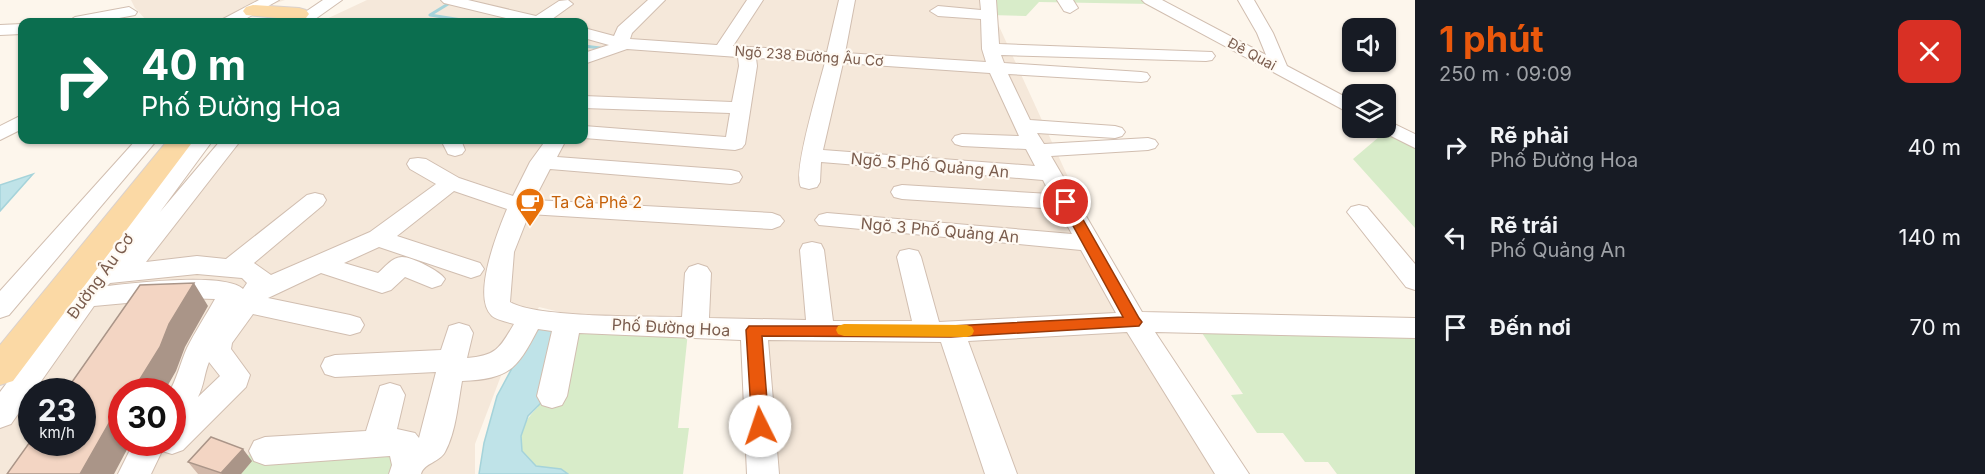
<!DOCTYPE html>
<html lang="vi">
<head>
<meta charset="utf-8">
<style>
	:root { --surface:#171b24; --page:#242831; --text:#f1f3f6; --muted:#9ea1a6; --accent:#ea580c }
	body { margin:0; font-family:Inter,sans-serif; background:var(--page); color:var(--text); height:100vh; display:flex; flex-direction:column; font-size:22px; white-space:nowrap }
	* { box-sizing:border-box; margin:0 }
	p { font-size:20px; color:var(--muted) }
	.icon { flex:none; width:33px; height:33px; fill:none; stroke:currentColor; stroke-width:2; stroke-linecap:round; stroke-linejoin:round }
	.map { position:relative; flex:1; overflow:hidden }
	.drawer { display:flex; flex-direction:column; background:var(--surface); width:570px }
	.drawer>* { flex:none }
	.banner { position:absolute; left:18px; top:18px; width:570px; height:126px; border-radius:12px; box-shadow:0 2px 4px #0004; background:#0b6e4f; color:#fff; overflow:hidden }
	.fabs { position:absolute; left:1342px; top:18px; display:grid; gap:12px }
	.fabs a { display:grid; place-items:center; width:54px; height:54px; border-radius:12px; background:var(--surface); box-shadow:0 2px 4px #0004; font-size:30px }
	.speed { position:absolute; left:18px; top:378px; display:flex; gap:12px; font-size:30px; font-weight:700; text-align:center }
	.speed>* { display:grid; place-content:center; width:78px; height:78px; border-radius:50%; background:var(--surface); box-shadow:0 2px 4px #0004; line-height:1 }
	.speed small { font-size:15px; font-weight:400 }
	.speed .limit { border:9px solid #d22; background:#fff; color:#111 }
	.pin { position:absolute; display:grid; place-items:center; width:51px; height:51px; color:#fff; margin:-26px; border:3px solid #fff; border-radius:50%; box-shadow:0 2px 6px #0007 }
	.me { position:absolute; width:66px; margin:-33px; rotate:356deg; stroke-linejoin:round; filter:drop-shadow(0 0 4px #0008) }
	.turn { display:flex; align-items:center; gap:21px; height:126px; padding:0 24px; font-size:27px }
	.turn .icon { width:78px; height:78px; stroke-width:2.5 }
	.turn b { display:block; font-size:42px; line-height:51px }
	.round { display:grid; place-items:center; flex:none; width:63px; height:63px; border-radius:12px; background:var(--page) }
	.headline { display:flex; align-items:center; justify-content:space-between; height:102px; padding:0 24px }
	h1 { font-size:36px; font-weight:700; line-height:45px; color:var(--accent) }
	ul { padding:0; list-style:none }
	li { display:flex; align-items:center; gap:18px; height:90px; padding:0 24px }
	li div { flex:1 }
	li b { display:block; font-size:22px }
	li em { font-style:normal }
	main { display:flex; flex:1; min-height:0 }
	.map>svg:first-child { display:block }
</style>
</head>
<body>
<main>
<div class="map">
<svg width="1415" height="474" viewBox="0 0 1415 474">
	<rect width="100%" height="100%" fill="#fdf6ec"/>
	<path fill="#f5e8da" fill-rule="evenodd" d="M131,0H285L221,22H148L135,8Z
		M367,0H987L1137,328L1233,474H761L752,325L568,314L539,307L507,360L475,444V474H0V422L222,140H584V22H320ZM32,392H82V442H32ZM122,392H172V442H122Z"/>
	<path fill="#d8ecc9" d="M989,0H1142L1151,4L1039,2L1026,16L990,15Z
		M1386,131L1415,147V228L1353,159Z
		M1198,327L1415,332V474H1337L1328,462H1305L1283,433H1257L1231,395L1243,394Z
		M560,328L688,332L678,428H689L683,474H568L561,469L536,466C532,462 524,457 522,452C515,436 527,417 538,407Z
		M402,439L397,474H233L253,450Z"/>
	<path fill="#bfe3e8" stroke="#a5d3da" stroke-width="1.5" d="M33,174L0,211V185Z
		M541,328H560L546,398L528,416L521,436L522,451L536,466L561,469L568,474H479L484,443L497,396L531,333Z"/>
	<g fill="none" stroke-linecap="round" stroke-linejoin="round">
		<path stroke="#a5d3da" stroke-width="3" d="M448,4L430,15L474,22
			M584,46L600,48"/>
		<g stroke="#d1beb0" stroke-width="2">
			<path id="minor" d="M259,0H279L240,22H221L223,19Z
				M323,0H342L311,22H293L295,19Z
				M441,0H468L536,16L559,1L568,0L573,4L548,22H522L444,3Z
				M648,0H665L632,33L630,39L717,45L747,0H763L733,46L827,52L839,0H855L845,53L986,62L982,49L981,19L938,16L930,11L938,6L981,10L980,0H996L999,44L1212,52L1215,56L1212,60L1206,61L1001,55L1004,63L1141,72L1147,73L1150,77L1147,81L1141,82L1008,74L1030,120L1115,126L1122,128L1125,132L1122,136L1115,138L1037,133L1044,144L1148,138L1155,140L1158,144L1155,148L1148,150L1051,156L1142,312L1415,318V338L1155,332L1249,474H1215L1127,332L968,341L1017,474H985L941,342L768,340L779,474H747L741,340L579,333L567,396L562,405L552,408L542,405L537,396L552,331L538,329C517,369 510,379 462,381C458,403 456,432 445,452C440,462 424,463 421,474H389L392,465L390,456L265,465L254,461L249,451L254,441L265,437L366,431L380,386L390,383L400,386L405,395L397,429L415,433L419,438L436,372L335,377L325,374L321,366L325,358L335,355L441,350L449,326L459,323L469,326L473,333L467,358C496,356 500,348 514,324C507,322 497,320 492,316C471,297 498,231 507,209L454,191L397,236L480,263L484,269L480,275L471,278L379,247L344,263L378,273C384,268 392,257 402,257C412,257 440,271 445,279L441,285L432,288L405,277L391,290L382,293L321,273L268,298L350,315L360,318L364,325L360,332L350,335L253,314L232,343L231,349L250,375L246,387L183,450L172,454L162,451L151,474H118L134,442H172V392H169C176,382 181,361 187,348C195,332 206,315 215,299L181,298L94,306L11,424L0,428V392L80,286L64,284L60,278L64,272L94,267L193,140H213L160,212L221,140H241L146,262L197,256L226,259L307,195L315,193L323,195L326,200L323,205L254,263L271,275L370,232L436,184L410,169L407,164L410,159L418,158L426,159L459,178L513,196L530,162L546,140H566L557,157L731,170L739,172L742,177L739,182L731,184L550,169L534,200L772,213L780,216L784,221L780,226L772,229L529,214L514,252L510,302C537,318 646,316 682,317L685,273L689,267L698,264L707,267L711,273L709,318L806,320L800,250L803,244L812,242L821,244L824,250L833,321H912L897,257L900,251L909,249L918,251L921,257L939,322L1116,313L1081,250L819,225L815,220L819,215L827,213L1072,234L1058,209L902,199L894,197L891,192L894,187L902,185L1050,194L1043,180L821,162L820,182L817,187L809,189L801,187C792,174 820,83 825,62L756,58L757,66L745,144L742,148L735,150L584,138V126L726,137L730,113L584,108V96L732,102L739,66L738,57L627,49L584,64V53L609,45L584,38V28L614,36L618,27ZM843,63L990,73L1019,136L962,134L955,136L952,140L955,144L962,146L1026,149L1035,166L823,150ZM197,274L242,278L247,283L243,289C225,272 134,283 107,286L110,283ZM209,362L220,376L198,397C204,386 204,374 209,362Z
				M1057,0H1073L1078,8L1070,13L1064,11Z
				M1142,0H1162L1266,55L1257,33L1238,0H1254L1273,33L1287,66L1353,101V115L1145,3Z
				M129,7L137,12L135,15L98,22H67L75,17Z
				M22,24V34L0,35V25Z
				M22,115V129L0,140V126Z
				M1386,120L1415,134V148L1379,130L1377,128H1386Z
				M136,140H157L9,315L0,318V291Z
				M441,140H461L465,150L462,154L455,156L448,154Z
				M1359,205L1367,207L1415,264V290L1406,287L1351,217L1347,212L1351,207Z"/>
		</g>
		<g stroke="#dad1cd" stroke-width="2">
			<path id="major" d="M253,5L299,8L306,10L309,14L306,18L299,20L246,15L243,11L246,7Z
				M168,140H194L13,381L0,385V345Z"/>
		</g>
		<use href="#minor" fill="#fff" fill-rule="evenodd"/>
		<use href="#major" fill="#fbd9a5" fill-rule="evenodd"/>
	</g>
	<path fill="#d1b7a8" d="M252,461L241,474H198L188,462Z"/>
	<path fill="#aa9588" d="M194,283L208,306L185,347L176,371L164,392H132L169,324Z
		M122,408V442H131L114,474H80L112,418Z
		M243,449L252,461L241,474H222L221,473Z"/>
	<path fill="#f3d5c3" stroke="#aa9588" stroke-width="1.5" d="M194,283L169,324L160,347L132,392H122V408L116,417L112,418L80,474H7L32,439V442H82V392H65L140,285Z
		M211,437L243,449L221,473L188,462Z"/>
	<path fill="#ea580c" stroke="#983908" stroke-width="1.5" d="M1066,198L1073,202L1139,318L1142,322L1139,326L951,337L762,336L769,426L767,431L760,434L754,431L752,426L746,330L749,326H951L1123,317L1060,202Z"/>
	<path fill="#f59e0b" d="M844,324L967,325L972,327L974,331L972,335L967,337L844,336L838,334L836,330L838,326Z"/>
	<defs>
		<g id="cafe-pin" transform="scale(1.5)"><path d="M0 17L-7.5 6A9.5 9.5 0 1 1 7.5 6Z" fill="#e8710a" stroke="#fffaf3"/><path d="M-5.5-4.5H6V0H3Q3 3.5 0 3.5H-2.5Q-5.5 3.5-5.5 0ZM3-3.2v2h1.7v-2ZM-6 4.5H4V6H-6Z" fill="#fff"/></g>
	</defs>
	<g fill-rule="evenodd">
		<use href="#cafe-pin" x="530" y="202"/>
	</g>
	<g text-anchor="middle" stroke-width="4.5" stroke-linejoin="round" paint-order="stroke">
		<g font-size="14" fill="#7a5c4d" stroke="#fffaf3">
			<text transform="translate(1252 54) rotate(28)" y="5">Đê Quai</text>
			<text transform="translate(809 56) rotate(4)" y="5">Ngõ 238 Đường Âu Cơ</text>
		</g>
		<g font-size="16" fill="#7a5c4d" stroke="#fffaf3">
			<text transform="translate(930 165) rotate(5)" y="6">Ngõ 5 Phố Quảng An</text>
			<text transform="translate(940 230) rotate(5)" y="6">Ngõ 3 Phố Quảng An</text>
			<text transform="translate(100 276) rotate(-54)" y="6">Đường Âu Cơ</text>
			<text transform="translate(671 327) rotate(3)" y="6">Phố Đường Hoa</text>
		</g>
		<g font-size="16" fill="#c56008" stroke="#fffaf3" text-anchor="start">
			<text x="551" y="208">Ta Cà Phê 2</text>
		</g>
	</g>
</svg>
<div class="fabs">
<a><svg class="icon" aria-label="sound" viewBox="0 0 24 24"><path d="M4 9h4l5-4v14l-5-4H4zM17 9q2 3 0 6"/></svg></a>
<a><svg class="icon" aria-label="layers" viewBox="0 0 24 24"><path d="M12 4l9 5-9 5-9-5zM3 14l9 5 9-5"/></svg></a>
</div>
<div class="speed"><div>23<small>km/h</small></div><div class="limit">30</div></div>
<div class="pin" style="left:1066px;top:202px;background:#d93025"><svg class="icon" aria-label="arrive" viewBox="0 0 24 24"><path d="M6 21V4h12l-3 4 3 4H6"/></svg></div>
<svg class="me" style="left:760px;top:426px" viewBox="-20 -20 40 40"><circle r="19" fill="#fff"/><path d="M0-13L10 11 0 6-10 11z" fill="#ea580c"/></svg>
<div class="banner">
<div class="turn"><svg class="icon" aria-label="right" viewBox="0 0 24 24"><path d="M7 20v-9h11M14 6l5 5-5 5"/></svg><div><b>40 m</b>Phố Đường Hoa</div></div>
</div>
</div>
<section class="drawer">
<div class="headline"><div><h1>1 phút</h1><p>250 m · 09:09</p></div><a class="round" style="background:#d93025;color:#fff"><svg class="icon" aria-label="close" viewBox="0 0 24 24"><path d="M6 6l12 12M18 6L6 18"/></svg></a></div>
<ul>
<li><svg class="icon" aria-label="right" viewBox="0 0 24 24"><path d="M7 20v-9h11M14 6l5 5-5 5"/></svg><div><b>Rẽ phải</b><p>Phố Đường Hoa</p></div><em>40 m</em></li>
<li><svg class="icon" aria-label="left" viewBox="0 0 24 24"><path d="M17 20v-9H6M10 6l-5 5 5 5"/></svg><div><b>Rẽ trái</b><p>Phố Quảng An</p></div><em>140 m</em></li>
<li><svg class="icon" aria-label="arrive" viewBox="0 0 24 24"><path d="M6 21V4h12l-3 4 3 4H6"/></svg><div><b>Đến nơi</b></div><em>70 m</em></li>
</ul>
</section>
</main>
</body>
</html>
